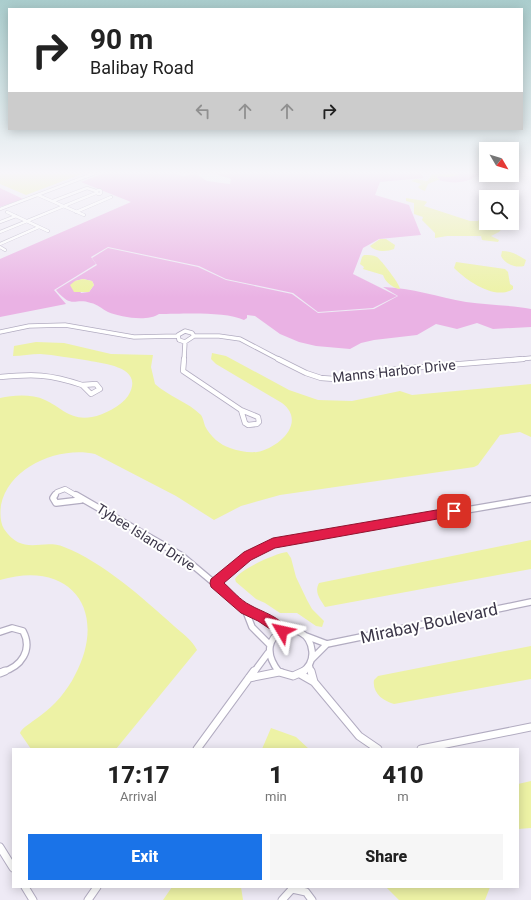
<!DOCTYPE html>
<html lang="en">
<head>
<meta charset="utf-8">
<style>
	:root { --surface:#fff; --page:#f6f6f6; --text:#222; --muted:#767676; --accent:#1a73e8 }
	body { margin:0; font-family:Roboto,sans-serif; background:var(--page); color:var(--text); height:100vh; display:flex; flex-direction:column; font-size:15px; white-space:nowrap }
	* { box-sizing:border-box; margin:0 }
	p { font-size:13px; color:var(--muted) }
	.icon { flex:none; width:22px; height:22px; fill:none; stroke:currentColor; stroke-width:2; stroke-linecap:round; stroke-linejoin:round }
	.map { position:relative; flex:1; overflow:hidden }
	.side { position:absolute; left:12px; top:748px; width:507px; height:140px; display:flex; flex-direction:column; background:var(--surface); border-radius:0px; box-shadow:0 2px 10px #0003 }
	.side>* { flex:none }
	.top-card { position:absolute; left:8px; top:8px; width:515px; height:122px; border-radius:0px; box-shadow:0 2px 10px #0003; background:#fff; color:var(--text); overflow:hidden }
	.needle { width:26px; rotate:128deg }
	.tools { position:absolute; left:479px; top:142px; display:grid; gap:8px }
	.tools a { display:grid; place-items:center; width:40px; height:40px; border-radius:0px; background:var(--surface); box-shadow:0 2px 10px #0003; font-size:20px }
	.pin { position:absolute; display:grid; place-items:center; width:34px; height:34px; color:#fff; margin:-17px; border-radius:8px; box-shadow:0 2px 6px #0006 }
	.me { position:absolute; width:44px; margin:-22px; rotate:306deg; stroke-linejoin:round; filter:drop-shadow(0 0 3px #0008) }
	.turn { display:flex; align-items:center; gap:14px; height:84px; padding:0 16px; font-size:18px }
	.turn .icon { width:52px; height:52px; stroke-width:2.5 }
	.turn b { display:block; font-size:28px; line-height:34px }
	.lanes { display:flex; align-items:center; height:38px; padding:0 16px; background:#0003; justify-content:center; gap:20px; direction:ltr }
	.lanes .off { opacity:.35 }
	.eta { display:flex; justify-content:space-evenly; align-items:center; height:68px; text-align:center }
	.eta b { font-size:24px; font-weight:800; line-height:28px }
	.primary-button { display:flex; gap:8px; margin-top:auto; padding:8px 16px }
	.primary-button a { flex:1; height:46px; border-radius:0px; background:var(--accent); color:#fff; font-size:16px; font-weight:800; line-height:46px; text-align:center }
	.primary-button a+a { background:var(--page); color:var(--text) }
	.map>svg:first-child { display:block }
</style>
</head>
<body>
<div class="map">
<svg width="531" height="900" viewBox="0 0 531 900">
	<rect width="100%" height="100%" fill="#eeeaf5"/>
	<path fill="#eab2e4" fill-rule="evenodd" d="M107,172H170L183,176L196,174L207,181L230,184L231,179L209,172H421L423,178L380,182L375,195L409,205L421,235L379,239L363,248L353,274L397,296L373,308L318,312L293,293L226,279L199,266L108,247L91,257L96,264L54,290L66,304L0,317V259L131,202L81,182Z
		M454,172H482C468,184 455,184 438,180L440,179L437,178L438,176L458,174Z
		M0,188L23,199L0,207Z
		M108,248L198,267L226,280L292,294L318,313L374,309L398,296L383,287C412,288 438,297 466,302C487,305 510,305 531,309V327L493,329L477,323L457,329L436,324L417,335L374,340L361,343L350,349L316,346L299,342L280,334L255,316L247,315V318L244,320C225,311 181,314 159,314C147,322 120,317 108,312C102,309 97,304 91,303C74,297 73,310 56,290L97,265L92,258ZM83,279L92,281L94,285L89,292L81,293L75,281Z"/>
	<path fill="#edf2a5" d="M0,172H87L26,195L0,184Z
		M432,172H454L459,175L449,177L438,176L437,178L440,179L428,184L425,191L420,189L418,187L421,184L411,181L416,179L427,181L430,178Z
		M406,198L425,201L427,202L424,206L470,221H478L483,214L486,213V223H507L499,232L491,236L499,240L498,242L482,240L481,236H447L435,238V233L422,220L423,217L414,214V203L406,201Z
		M380,239H386L395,245L394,249C387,252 375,252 370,246Z
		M502,251C511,251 518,255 526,260L524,266C515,268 505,264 501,256Z
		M364,255C369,255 373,255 377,257C381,260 400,284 400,289C393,288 385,282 383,275L363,269L364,267L360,264L362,257Z
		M456,262L505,269L508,272L510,284L513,286V289C495,301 466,280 454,268Z
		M83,279L92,281L94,285L89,292H74L70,285L75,281Z
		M36,342L64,343L111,354L153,355L151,367L155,384C168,396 188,402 201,415C203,418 204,423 205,426C210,436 220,445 230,448C238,451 249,453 257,452C279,448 307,422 282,403L216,364L211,359L212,353L226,356L289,390L318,400L352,401L400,391L412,395L531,384V437L520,432L500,435L478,465L474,467L280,495L241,506L214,520L176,496L95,454C60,446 9,466 1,505C0,513 0,522 4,529C23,557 42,538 64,547C103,562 144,599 174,626C182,633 193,641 197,650L116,749H31L20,733L21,731C26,725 34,721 40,716C55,705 67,691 75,675C109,611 71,559 0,580V398C14,395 32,394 45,400C61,407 70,421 92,417C104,415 121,406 128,396C146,366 103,364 85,360C70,358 55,355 40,354C31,354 21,356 13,356L14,346Z
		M531,540V569L325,607C320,599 314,592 319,583Z
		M287,552L291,558L296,577L307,600L312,609L324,621L322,627L316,626L297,613H280L265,603L256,599L236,582L235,579C239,570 276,553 287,552Z
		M531,646V679L394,704C383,701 372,693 374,680L378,676Z
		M271,728L296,737L309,749H262Z
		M531,781V828L518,829V784Z
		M172,887H241L243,900H163Z
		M386,887H490L485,900H399Z"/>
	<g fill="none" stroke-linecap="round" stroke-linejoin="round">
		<g stroke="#b2acc1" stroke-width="3.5">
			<path id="street-far4" d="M97 192a2 2 0 1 1 4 0a2 2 0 1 1-4 0Z
				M38,195L84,215
				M53,201L87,188L96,191
				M0,209L98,172
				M7,212L48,231
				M76,212L111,197
				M0,222L16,216
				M0,232L96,193
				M0,244L39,227
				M0,247L5,250"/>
		</g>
		<g stroke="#b2acc1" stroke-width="5">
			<path id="street-far3" d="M185,331L192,333L194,336L185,342L179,340L178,335Z
				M0,332L29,326L65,325L134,337L177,336
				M194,336H219L240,339L280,360
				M184,360L185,342
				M511,360L531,358"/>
		</g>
		<g stroke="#b2acc1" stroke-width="6">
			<path id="street-far2" d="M184,359L183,371L241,410
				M278,359L306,373L321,378L335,379L398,369L523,359
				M0,377C34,374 49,374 82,385
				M96,384L100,389L91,394L82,385Z
				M241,410L258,417L259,422L257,424L248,425L245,423Z
				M54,496L57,492L65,489L77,496"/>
		</g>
		<g stroke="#b2acc1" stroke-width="8">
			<path id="street-far1" d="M55,495L53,498L56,503L81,500
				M76,495L182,556L245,609L262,617L282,631
				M215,583L247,556L273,543L531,499
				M245,609L252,627L269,644
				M0,632L12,628L23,631C33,650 21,667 2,672
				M306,636L327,644
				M312,659L327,644L531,602
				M309,665L311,672
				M254,672L268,653
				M277,672H279
				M279,672H281
				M279,672C247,631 308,613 312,651C313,660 309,667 302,672"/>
		</g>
		<g stroke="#b2acc1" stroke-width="9">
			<path id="street" d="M311,671L314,682
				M279,672L293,676L304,671
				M0,673L5,671
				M300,674L314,682L359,736L378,749
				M249,678L279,672
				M197,749L254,671
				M421,749L531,727
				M0,847L13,868
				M25,887L33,900
				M88,900L97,887
				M282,900L292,889L306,892L312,900"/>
		</g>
		<use href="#street-far4" stroke="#fff" stroke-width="2.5"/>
		<use href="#street-far3" stroke="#fff" stroke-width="3.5"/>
		<use href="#street-far2" stroke="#fff" stroke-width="4.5"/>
		<use href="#street-far1" stroke="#fff" stroke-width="5.5"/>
		<use href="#street" stroke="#fff" stroke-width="7"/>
	</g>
	<linearGradient id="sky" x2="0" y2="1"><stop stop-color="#aacdcd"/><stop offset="0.58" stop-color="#f7f6fa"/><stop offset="1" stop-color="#f7f6fa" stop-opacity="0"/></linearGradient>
	<rect width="531" height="298" fill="url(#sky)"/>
	<path fill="#e11d48" stroke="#92132f" d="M454,507L459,511L454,516L275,548L251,560L224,583C232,590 240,600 250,605C262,612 282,617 288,631L286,635L282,637L258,621L241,613L211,587L210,583L211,579L244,552L273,538Z"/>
	<g text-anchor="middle" stroke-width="4" stroke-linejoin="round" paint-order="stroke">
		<g font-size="14" fill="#3c3749" stroke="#fff">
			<text transform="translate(394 371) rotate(-6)" y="5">Manns Harbor Drive</text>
			<text transform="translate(146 537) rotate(32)" y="5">Tybee Island Drive</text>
		</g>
		<g font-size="17" fill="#3c3749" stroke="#fff">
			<text transform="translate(429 623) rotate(-12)" y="6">Mirabay Boulevard</text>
		</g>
	</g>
</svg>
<div class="tools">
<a><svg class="needle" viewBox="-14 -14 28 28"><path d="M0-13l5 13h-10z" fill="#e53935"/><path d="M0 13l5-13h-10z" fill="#767676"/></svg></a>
<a><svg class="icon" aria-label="search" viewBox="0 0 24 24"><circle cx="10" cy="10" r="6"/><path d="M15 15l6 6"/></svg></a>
</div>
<div class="pin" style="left:454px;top:511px;background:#d93025"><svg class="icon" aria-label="arrive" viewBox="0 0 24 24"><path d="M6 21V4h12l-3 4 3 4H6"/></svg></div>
<svg class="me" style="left:282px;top:631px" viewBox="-20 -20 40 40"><path d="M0-17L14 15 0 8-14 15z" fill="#e11d48" stroke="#fff" stroke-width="4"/></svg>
<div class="top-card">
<div class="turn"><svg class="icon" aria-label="right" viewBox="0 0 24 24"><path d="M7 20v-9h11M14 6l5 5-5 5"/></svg><div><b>90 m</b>Balibay Road</div></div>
<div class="lanes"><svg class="icon off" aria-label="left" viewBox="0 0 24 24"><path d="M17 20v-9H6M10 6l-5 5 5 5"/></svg><svg class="icon off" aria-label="ahead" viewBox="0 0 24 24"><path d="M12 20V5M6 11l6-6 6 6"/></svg><svg class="icon off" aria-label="ahead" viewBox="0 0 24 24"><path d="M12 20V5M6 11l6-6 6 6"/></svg><svg class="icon" aria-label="right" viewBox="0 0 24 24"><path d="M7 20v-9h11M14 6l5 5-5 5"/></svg></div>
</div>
<section class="side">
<div class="eta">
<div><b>17:17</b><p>Arrival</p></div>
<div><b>1</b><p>min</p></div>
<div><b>410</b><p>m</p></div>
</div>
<div class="primary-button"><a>Exit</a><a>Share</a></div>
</section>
</div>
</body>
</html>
